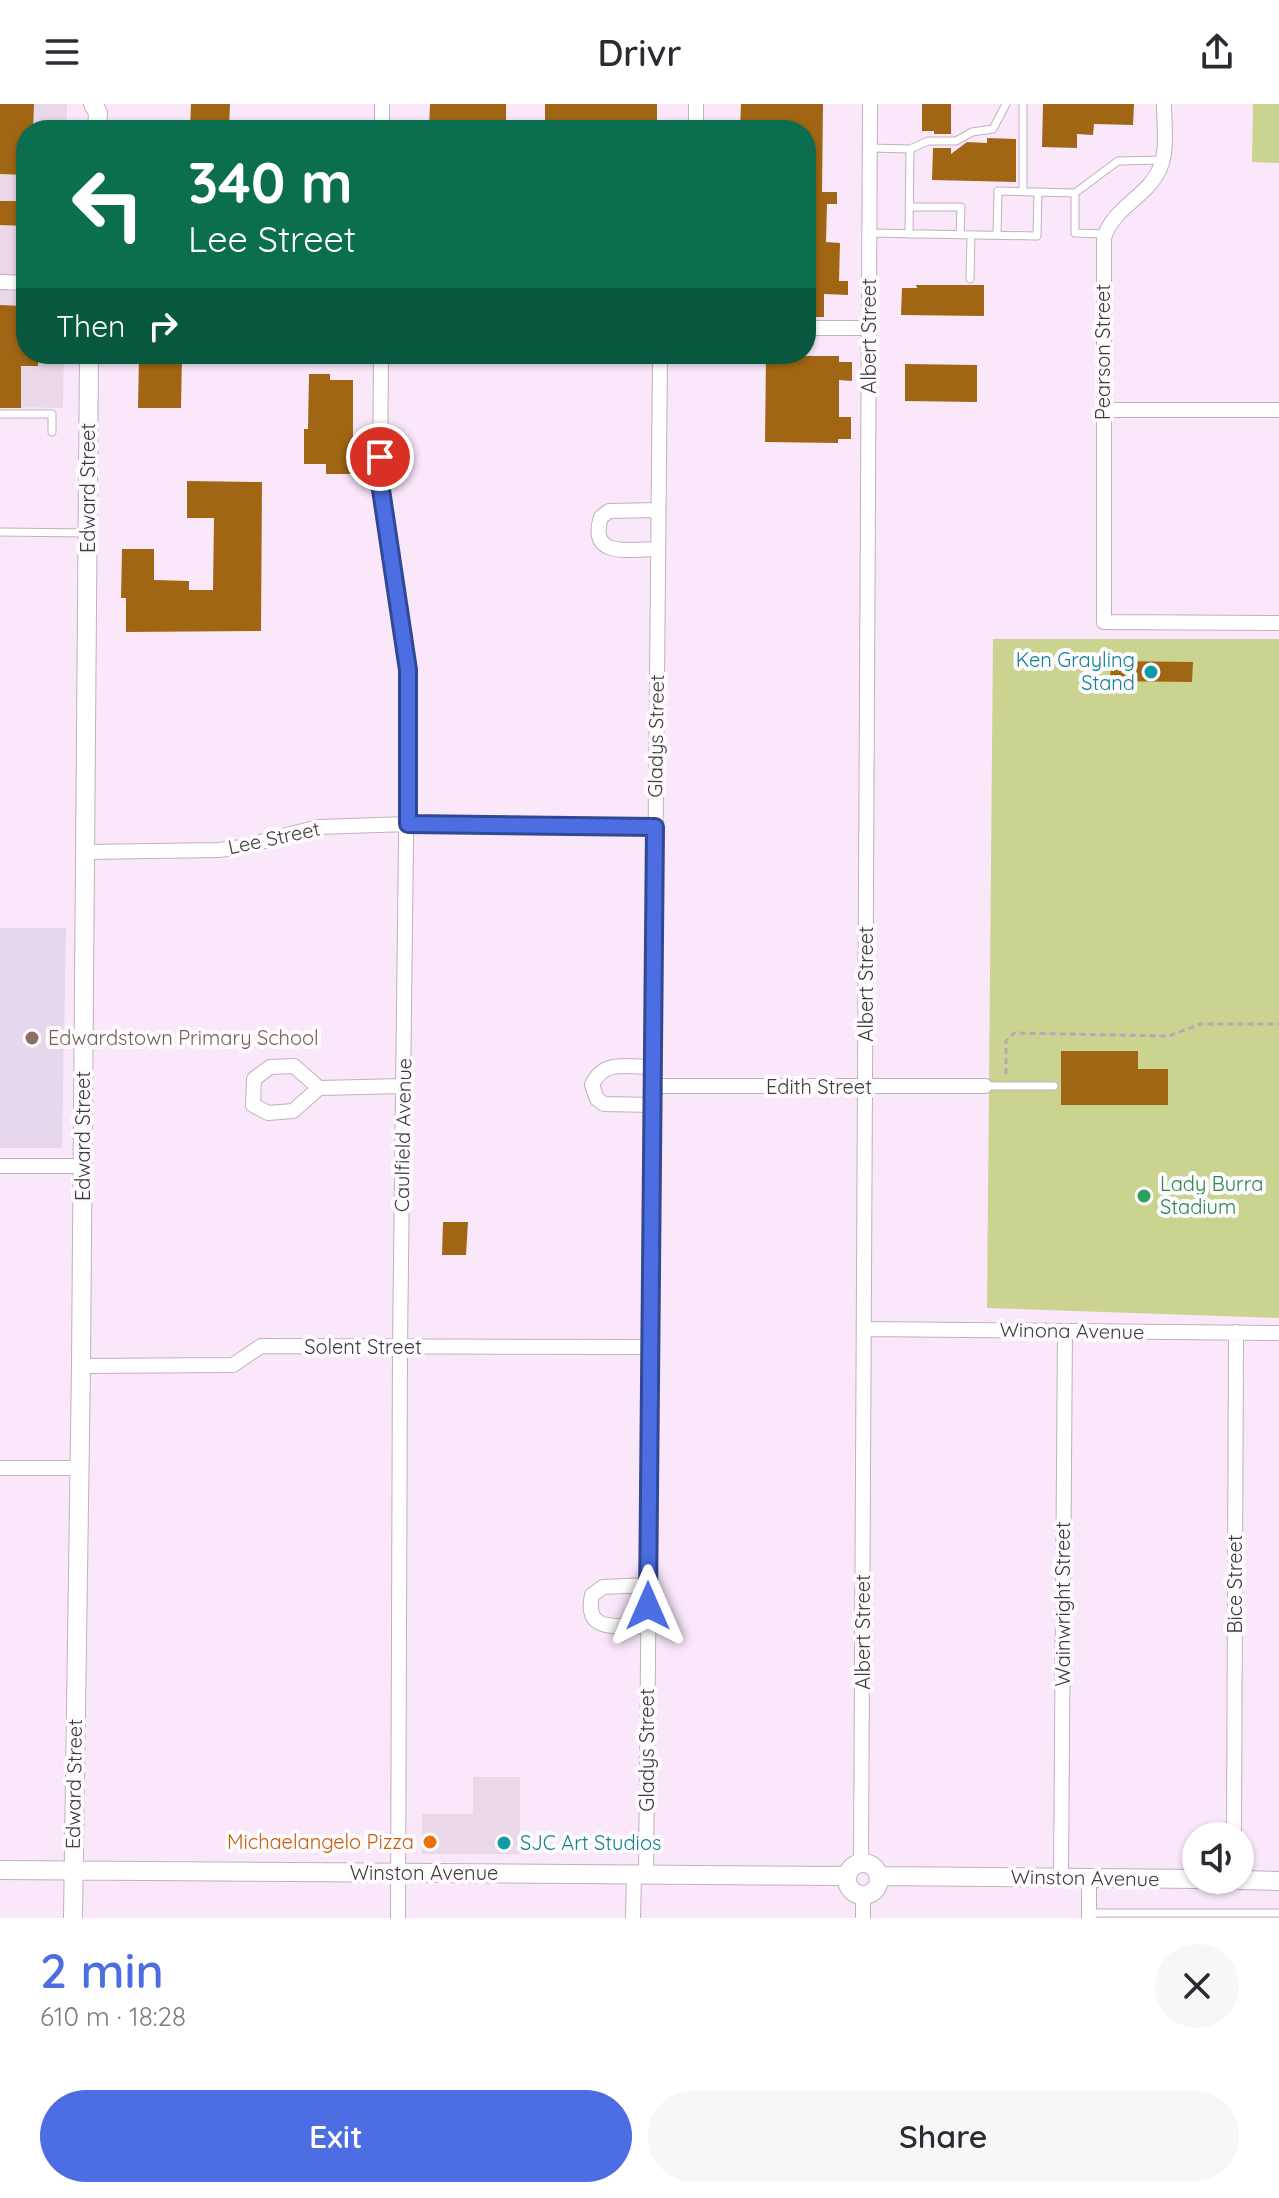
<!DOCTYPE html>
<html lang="en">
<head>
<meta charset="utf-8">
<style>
	:root { --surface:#fff; --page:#f7f7f7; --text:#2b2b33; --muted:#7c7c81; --accent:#4c6ee2 }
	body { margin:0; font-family:Quicksand,sans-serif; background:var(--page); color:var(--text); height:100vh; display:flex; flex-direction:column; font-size:30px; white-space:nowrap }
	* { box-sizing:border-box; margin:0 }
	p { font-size:26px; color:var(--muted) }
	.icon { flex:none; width:44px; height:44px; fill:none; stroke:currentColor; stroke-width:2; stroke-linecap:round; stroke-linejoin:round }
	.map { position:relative; height:1814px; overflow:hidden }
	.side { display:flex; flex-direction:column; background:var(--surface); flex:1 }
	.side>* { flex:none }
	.guide { position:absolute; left:16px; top:16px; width:800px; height:244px; border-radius:32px; box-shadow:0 2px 6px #0004; background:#0b6e4f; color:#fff; overflow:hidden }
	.tools { position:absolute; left:1182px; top:1718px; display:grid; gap:16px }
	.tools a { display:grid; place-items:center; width:72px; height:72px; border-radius:50%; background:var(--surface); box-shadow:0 2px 6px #0004; font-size:40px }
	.pin { position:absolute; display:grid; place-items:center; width:68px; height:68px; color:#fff; margin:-34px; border:4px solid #fff; border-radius:50%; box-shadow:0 2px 8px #0007 }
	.me { position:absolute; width:88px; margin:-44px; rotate:0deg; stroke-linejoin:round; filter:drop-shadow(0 0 6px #0008) }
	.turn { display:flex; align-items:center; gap:28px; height:168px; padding:0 40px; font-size:36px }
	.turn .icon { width:104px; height:104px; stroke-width:2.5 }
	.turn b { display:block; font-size:56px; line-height:68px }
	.then { display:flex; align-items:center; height:76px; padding:0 40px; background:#0003; gap:16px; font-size:30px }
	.round { display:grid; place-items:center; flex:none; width:84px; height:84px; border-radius:42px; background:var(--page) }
	.headline { display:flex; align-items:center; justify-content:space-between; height:136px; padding:0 40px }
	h1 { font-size:48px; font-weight:600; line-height:60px; color:var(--accent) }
	.cta { display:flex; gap:16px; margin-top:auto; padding:16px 40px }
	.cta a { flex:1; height:92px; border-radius:48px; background:var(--accent); color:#fff; font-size:32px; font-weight:600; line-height:92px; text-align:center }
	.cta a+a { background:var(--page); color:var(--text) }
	header { display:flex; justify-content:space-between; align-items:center; height:104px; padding:0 40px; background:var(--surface); font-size:36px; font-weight:600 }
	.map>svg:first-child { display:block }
</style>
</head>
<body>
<header><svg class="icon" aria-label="menu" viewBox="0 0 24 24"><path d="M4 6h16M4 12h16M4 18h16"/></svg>Drivr<svg class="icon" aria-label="share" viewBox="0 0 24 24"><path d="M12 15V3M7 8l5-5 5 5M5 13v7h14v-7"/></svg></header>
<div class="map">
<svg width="1279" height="1814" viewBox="0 0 1279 1814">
	<rect width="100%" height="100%" fill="#fae8fa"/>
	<path fill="#ead7e7" d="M0,0H67V26H26V250H64L63,304L0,303Z
		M473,1673H520V1750H422V1710H473Z"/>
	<path fill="#e5d8ec" d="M0,824H66L62,1044H0Z"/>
	<path fill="#cbd391" d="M1253,0H1279V59L1252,58Z
		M993,535H1279V1214L987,1204Z"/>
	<path fill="#a06614" d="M0,0H34L33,26H26V71L0,70Z
		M191,0H230L229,26H190Z
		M430,0H506V26H429Z
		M545,0H657V26H545Z
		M741,0H823L822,88H837V100H827L826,138L840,139L839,177H848V191L824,190V213H806L809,75H806V26H740Z
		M922,0H951V30H934V27H922Z
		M1043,0H1134L1133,21L1094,20L1093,31L1077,30V44L1042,43Z
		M987,34L1016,35V78L932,76L933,44H951V50L967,38L987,39Z
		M0,97H26V122L0,121Z
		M916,181H984V212L901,211L902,184H917Z
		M0,201L23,202L22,245H26V250H38V262H21V304H0Z
		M139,250H182L181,304H138Z
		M766,252H839V258H852V277L839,276V313H851V335H838V339L765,338Z
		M905,260L977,261V298L905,297Z
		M309,270H330V276H353V370H326V360H304V325H308Z
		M187,377L262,378L261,527L126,528V494H121L122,445H154V476L189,477V486H213L214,414H187Z
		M1111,557L1193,558L1192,578L1110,577Z
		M1061,947H1138V965H1168V1001H1061Z
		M443,1118H468L466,1151H442Z"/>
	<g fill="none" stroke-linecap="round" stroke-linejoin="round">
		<g stroke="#c1b0c0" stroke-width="9">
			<path id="service" d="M870,44L910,45L909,130
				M910,45L928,37H956L972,28L993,25L1006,0
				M1023,87V0
				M909,103H961L960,131
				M870,129L1037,132L1038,88
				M1105,130L1075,129V89L1118,57L1162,56
				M997,131L998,87L1075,89
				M970,175L971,131
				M0,310H52V328
				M0,428L86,429
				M985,982H1054
				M1089,1809H1279"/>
		</g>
		<g stroke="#c1b0c0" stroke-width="16">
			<path id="minor" d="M1164,0C1164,20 1168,46 1160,64C1148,93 1113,103 1104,134V518L1279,519
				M382,26V0
				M696,26V0
				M0,178L26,179
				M806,224H869
				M381,250L380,379L408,566L400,1243L398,1814
				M1103,306H1279
				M658,445C630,445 588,455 601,413L609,407L658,406
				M85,748L219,746L242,743L318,723L408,720L655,723
				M653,982H985
				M319,984L294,962L270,963L254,975L253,1001L268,1009L293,1007L319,984L404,982
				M653,1001L604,1000L597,995L592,981C603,955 628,963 653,963
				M0,1062H83
				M864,1225L1279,1229
				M81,1262L233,1261L261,1242L651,1243
				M0,1364H78
				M648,1522C621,1521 583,1531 592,1491L603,1483L648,1481
				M1234,1732L1236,1228
				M861,1759L870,0
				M646,1771L660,250
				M1061,1773L1065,1227
				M633,1814L634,1771
				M863,1814V1792
				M1089,1814V1773"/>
		</g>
		<g stroke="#c1b0c0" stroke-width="20">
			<path id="tertiary" d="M93,0L98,9L97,26
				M847 1775a16 16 0 1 1 32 0a16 16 0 1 1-32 0Z
				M0,1766L847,1772
				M878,1772L1196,1775
				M1240,1776L1279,1777
				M73,1814L81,1262L89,250"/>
		</g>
		<path stroke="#b7a9b7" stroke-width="3" stroke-dasharray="6 4" stroke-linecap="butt" d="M1006,970V937L1014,929L1169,932L1200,920H1279"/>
		<use href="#service" stroke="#fff" stroke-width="7"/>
		<use href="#minor" stroke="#fff" stroke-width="14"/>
		<use href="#tertiary" stroke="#fff" stroke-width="18"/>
	</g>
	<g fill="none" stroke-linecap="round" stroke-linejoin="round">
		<g stroke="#314893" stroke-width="20">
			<path id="route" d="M380,353V379L408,566V720L655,723L648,1502"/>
		</g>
		<use href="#route" stroke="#4c6ee2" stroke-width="14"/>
	</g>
	<g fill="#0f9aa8" stroke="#fefbfe" stroke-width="3">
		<circle cx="1151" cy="568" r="8"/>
		<circle cx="504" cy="1739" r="8"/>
	</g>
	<circle fill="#8d6e63" stroke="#fefbfe" stroke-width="3" cx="32" cy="934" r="8"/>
	<circle fill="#2e9e5b" stroke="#fefbfe" stroke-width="3" cx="1144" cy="1092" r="8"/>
	<circle fill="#e8710a" stroke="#fefbfe" stroke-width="3" cx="430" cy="1738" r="8"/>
	<g text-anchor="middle" stroke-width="8" stroke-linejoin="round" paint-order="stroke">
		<g font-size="20" fill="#413a41" stroke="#fefbfe">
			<text transform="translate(869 232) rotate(-90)" y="7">Albert Street</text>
			<text transform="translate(1103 248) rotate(-90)" y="7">Pearson Street</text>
			<text transform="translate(88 384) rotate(-90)" y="7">Edward Street</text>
			<text transform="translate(656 632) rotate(-89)" y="7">Gladys Street</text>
			<text transform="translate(274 734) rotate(-12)" y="7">Lee Street</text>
			<text transform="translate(866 880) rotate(-90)" y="7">Albert Street</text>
			<text x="819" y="990">Edith Street</text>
			<text transform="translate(403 1031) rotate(-89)" y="7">Caulfield Avenue</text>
			<text transform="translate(83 1032) rotate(-90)" y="7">Edward Street</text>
			<text transform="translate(1072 1227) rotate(1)" y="7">Winona Avenue</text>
			<text x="363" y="1250">Solent Street</text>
			<text transform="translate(1235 1480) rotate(-90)" y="7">Bice Street</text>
			<text transform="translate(1063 1500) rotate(-90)" y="7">Wainwright Street</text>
			<text transform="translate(863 1528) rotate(-90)" y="7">Albert Street</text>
			<text transform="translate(647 1646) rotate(-90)" y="7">Gladys Street</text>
			<text transform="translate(74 1680) rotate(-89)" y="7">Edward Street</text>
			<text x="424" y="1776">Winston Avenue</text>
			<text transform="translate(1085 1774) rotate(1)" y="7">Winston Avenue</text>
		</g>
		<g font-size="20" fill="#0d838f" stroke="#fefbfe" text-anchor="end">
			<text x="1135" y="563">Ken Grayling<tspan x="1135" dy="23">Stand</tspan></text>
			<text x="520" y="1746" text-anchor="start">SJC Art Studios</text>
		</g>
		<g font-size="20" fill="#785e54" stroke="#fefbfe" text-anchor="start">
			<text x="48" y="941">Edwardstown Primary School</text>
		</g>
		<g font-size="20" fill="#27864d" stroke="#fefbfe" text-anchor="start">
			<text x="1160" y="1087">Lady Burra<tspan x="1160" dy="23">Stadium</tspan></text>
		</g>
		<g font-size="20" fill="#c56008" stroke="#fefbfe" text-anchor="end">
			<text x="414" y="1745">Michaelangelo Pizza</text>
		</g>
	</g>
</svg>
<div class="tools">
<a><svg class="icon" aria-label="sound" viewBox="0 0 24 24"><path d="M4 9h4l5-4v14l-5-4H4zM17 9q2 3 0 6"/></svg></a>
</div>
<div class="pin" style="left:380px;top:353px;background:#d93025"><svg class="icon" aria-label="arrive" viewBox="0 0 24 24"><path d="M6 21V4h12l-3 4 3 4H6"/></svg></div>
<svg class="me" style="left:648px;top:1502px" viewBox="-20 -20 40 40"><path d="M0-17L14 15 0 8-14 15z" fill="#4c6ee2" stroke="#fff" stroke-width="4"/></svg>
<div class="guide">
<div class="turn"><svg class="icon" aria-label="left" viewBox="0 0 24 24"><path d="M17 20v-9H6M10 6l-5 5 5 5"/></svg><div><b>340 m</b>Lee Street</div></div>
<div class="then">Then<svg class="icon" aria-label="right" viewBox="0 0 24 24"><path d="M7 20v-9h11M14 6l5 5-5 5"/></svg></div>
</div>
</div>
<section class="side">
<div class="headline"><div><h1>2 min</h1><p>610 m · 18:28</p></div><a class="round"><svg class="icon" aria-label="close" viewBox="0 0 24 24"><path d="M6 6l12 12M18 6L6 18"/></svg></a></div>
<div class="cta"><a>Exit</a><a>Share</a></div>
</section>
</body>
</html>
